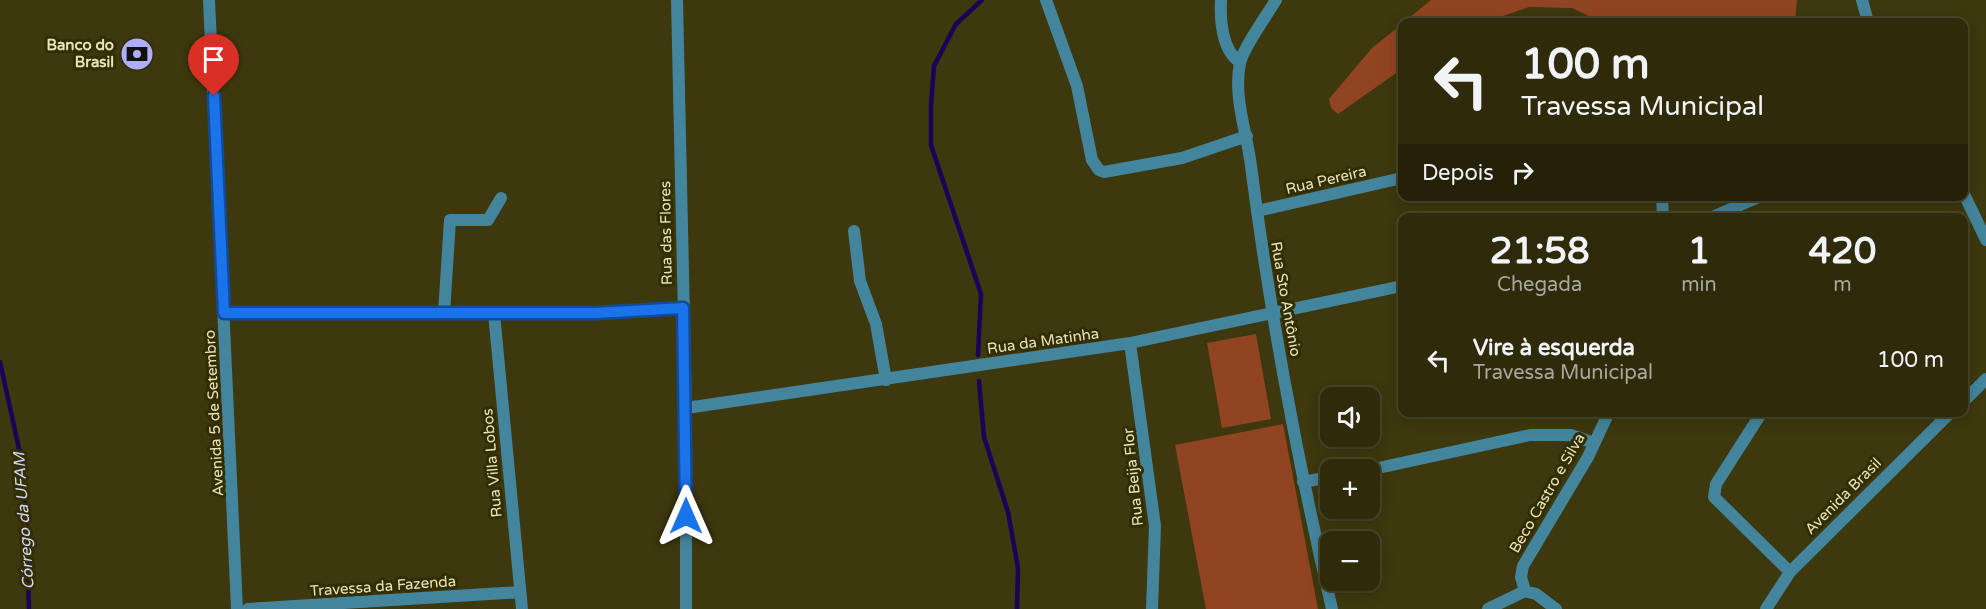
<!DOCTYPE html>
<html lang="pt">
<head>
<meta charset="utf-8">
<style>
	:root { --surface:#2e2a0a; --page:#363213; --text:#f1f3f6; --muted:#a7a79c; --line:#49462b }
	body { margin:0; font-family:"Varela Round",sans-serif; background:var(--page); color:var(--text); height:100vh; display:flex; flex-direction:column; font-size:22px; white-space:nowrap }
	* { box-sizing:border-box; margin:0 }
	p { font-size:20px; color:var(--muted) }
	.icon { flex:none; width:33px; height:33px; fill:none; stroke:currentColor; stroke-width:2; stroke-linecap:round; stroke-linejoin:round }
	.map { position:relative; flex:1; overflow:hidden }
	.side { position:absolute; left:1398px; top:213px; width:570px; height:204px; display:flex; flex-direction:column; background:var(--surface); border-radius:12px; box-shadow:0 3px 15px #0003,0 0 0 2px var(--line) }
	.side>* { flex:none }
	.top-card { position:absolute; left:1398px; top:18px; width:570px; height:183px; border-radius:12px; box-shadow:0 3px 15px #0003,0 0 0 2px var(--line); background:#2e2a0a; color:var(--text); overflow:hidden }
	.fabs { position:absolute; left:1320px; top:387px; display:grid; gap:12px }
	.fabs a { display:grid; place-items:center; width:60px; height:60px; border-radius:12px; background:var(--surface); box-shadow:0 3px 15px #0003,0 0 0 2px var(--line); font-size:30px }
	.pin { position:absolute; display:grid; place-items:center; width:51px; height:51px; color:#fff; margin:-62px -26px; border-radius:50% 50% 50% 0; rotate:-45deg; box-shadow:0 0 6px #0007 }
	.pin .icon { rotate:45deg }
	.me { position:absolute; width:66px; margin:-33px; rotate:0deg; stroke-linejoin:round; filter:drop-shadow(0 0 4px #0008) }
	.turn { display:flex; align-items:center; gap:21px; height:126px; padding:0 24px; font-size:27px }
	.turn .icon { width:78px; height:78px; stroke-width:2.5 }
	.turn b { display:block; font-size:42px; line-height:51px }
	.then { display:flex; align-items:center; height:57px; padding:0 24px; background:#0003; gap:12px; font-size:22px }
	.eta { display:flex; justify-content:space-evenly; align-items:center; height:102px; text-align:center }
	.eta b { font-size:36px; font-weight:700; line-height:42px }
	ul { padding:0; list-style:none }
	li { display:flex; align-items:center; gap:18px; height:90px; padding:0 24px }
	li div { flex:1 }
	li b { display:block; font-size:22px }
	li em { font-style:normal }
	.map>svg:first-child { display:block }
</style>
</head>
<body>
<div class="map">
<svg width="1986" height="609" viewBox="0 0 1986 609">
	<rect width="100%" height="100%" fill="#3d380d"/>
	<path fill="#914421" d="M1431,0H1797L1795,22H1601L1572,8L1529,7L1486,22H1404Z
		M1402,24V69L1338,114L1331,108L1329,99L1372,48Z
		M1256,334L1271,419L1222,428L1207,343Z
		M1283,424L1318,609H1206L1175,445Z"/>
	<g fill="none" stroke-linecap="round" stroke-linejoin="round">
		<path stroke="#1c0158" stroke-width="4.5" d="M978,355L981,294L931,145V105L934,66L956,24L982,0
			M0,362L20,453L26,513L29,609
			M979,381L984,437L1008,512L1018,568L1017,609"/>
		<path stroke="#43859c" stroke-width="12" d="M209,0L237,609
			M677,0L686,408V609
			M1046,0L1077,86L1092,160L1099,170L1104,172L1182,158L1247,136
			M1221,0C1220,20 1222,51 1240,62
			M1276,0C1267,15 1243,48 1240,63C1233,97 1247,133 1251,166C1270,315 1298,463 1332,609
			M1862,0L1868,22
			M1964,194L1986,240
			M1662,196L1663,218
			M1257,211L1402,178
			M1710,218L1761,196
			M854,231L860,281L876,324L886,380
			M224,313H596L683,308
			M444,313L450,220H488L501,198
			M494,313L522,609
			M1130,343L1155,526L1152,609
			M1964,401L1986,379
			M686,408L1130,343L1402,286
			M1762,412L1716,484L1714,497L1790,572
			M1369,470L1530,435H1571L1594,443
			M1303,482L1330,477
			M1525,591L1521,577L1523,566L1588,457L1609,412
			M248,609L520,592
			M1488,609L1525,591L1536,594L1556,609
			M1766,609L1790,572L1951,412"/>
	</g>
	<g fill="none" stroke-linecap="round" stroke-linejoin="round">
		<g stroke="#114b97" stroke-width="15">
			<path id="route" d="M214,96L224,313H596L683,308L686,516"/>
		</g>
		<use href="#route" stroke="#1a73e8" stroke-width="10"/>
	</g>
	<defs>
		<g id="bank-disc" transform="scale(1.725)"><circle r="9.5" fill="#aeaefa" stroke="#322e02"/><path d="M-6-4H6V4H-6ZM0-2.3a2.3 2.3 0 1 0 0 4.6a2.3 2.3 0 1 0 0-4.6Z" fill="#111"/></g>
	</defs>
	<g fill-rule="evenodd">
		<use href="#bank-disc" x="137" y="54"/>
	</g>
	<g text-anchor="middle" stroke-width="6" stroke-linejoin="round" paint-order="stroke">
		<g font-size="15" font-weight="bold" fill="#e7e4bd" stroke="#322e02" text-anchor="end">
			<text x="114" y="50">Banco do<tspan x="114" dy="17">Brasil</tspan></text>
		</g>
		<g font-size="15" fill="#e7e4bd" stroke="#322e02">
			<text transform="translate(1326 180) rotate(-13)" y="5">Rua Pereira</text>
			<text transform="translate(666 233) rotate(-91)" y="5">Rua das Flores</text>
			<text transform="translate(1286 299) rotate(80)" y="5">Rua Sto Antônio</text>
			<text transform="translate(1043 341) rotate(-8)" y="5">Rua da Matinha</text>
			<text transform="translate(214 413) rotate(-93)" y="5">Avenida 5 de Setembro</text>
			<text transform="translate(492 463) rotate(-95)" y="5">Rua Villa Lobos</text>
			<text transform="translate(1133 477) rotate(-96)" y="5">Rua Beija Flor</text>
			<text transform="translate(1547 493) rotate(-60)" y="5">Beco Castro e Silva</text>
			<text transform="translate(1843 496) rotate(-45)" y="5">Avenida Brasil</text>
			<text transform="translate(383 586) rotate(-4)" y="5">Travessa da Fazenda</text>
		</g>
		<g font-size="16" font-style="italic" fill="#d6d7f4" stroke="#322e02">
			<text transform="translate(23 521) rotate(-94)" y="6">Córrego da UFAM</text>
		</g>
	</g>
</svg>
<div class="fabs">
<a><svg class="icon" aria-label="sound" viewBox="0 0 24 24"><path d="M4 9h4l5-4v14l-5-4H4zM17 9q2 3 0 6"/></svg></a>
<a>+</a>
<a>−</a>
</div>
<div class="pin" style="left:214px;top:96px;background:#d93025"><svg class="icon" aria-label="arrive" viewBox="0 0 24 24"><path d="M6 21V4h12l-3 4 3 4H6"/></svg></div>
<svg class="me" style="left:686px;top:516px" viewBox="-20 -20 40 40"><path d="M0-17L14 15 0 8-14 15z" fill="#1a73e8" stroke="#fff" stroke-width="4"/></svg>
<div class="top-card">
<div class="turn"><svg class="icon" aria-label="left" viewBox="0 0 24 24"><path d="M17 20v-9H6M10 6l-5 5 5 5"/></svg><div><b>100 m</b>Travessa Municipal</div></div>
<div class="then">Depois<svg class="icon" aria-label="right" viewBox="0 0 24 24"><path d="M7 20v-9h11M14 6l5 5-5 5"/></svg></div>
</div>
<section class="side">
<div class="eta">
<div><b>21:58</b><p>Chegada</p></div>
<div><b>1</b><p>min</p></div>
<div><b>420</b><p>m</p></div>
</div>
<ul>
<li><svg class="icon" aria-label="left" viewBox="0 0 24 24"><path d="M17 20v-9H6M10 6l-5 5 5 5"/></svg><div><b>Vire à esquerda</b><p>Travessa Municipal</p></div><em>100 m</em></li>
</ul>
</section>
</div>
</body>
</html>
